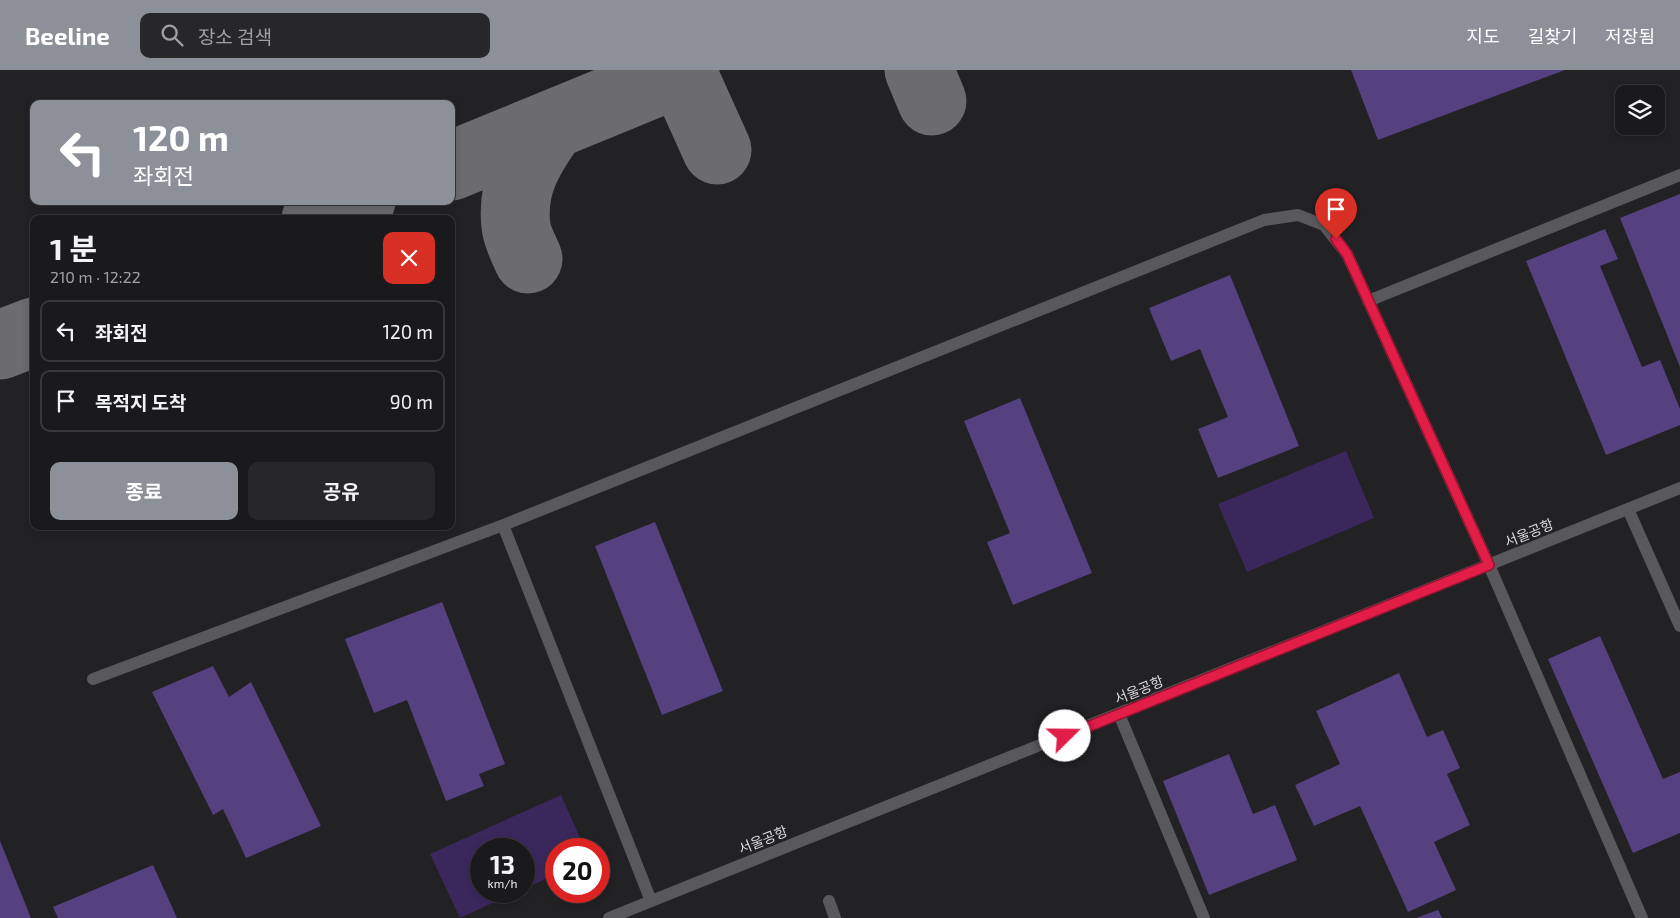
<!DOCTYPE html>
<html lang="ko">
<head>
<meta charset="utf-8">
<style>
	:root { --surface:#1a191b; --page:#272628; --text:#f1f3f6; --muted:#9fa0a3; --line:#38383a; --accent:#8c9099 }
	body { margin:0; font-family:"Exo 2","Noto Sans KR",sans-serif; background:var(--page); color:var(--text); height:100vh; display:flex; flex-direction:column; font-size:19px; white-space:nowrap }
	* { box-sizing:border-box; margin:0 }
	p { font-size:16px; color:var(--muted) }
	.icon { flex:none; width:28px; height:28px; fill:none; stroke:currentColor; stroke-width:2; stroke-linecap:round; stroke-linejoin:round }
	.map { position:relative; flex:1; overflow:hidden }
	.drawer { position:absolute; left:30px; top:145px; width:425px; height:315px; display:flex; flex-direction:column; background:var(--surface); border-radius:10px; box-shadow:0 2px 8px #0003,0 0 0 1px var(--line) }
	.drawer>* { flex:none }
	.hud { position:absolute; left:30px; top:30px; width:425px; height:105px; border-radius:10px; box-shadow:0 2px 8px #0003,0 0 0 1px var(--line); background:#8c9099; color:#fff; overflow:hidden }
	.controls { position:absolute; left:1615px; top:15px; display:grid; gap:10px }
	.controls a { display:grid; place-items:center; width:50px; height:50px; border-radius:10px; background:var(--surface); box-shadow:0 2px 8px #0003,0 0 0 1px var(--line); font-size:25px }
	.speed { position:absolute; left:470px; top:768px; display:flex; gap:10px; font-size:25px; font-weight:700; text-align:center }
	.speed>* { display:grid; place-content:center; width:65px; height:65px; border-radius:50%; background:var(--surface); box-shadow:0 2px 8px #0003,0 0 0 1px var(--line); line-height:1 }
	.speed small { font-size:12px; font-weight:400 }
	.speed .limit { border:8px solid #d22; background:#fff; color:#111 }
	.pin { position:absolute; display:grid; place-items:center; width:42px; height:42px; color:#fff; margin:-51px -21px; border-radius:50% 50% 50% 0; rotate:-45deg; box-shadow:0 0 5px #0007 }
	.pin .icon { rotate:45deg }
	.me { position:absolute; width:55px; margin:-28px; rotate:68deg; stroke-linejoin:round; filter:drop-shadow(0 0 4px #0008) }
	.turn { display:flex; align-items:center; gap:18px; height:105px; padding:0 20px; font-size:22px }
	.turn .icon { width:65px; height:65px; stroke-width:2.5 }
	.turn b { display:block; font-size:35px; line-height:42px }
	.round { display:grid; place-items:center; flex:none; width:52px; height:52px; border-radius:10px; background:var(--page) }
	.summary { display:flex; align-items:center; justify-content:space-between; height:85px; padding:0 20px }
	h1 { font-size:30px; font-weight:700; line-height:38px }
	.button { display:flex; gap:10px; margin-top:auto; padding:10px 20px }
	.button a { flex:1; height:58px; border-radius:10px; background:var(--accent); color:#fff; font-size:20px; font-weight:700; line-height:58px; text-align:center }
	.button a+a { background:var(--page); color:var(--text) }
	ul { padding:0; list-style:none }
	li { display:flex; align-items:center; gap:15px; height:62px; margin:0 10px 8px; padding:0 10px; border:2px solid var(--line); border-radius:10px }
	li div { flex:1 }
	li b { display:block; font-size:19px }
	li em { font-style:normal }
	header { display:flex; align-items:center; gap:30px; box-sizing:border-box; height:70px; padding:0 25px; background:var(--accent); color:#fff }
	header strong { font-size:24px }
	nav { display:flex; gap:28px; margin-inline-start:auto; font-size:18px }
	.search { width:350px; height:45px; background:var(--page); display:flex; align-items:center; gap:12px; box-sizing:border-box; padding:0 18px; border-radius:10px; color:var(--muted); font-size:19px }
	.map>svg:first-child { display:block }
</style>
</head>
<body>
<header>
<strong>Beeline</strong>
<div class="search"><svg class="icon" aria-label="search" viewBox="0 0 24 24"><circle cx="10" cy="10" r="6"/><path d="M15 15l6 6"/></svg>장소 검색</div>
<nav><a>지도</a><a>길찾기</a><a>저장됨</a></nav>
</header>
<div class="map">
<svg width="1680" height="848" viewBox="0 0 1680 848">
	<rect width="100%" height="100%" fill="#222124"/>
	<path fill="#3a285c" d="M1346,381L1374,448L1247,502L1218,434Z
		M561,725L585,779H556V804L524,819V779H481V821H519L460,848L430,784Z"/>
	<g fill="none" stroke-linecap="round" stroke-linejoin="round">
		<path stroke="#6c6b6e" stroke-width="69" d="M681,0L717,80
			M919,0L932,31
			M451,96L685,0
			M316,149L361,131
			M528,189C524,179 517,167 516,156C511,116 529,87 551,56
			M0,275L34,262"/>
	</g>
	<path fill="#554080" d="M1351,0H1565L1378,70Z
		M1680,124V297L1620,148Z
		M1605,159L1618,189L1600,196L1642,297L1660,290L1680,339V355L1606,385L1526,191Z
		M1230,205L1299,376L1218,408L1198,359L1228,347L1200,279L1171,291L1149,238Z
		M1020,328L1092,503L1013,535L987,472L1010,463L964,351Z
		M655,452L723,621L662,645L595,476Z
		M442,532L505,694L479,704L484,716L446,731L407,630L374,643L345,569Z
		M1600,566L1663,709L1680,702V763L1633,783L1548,589Z
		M213,596L229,627L251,612L321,756L246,788L223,739L213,745L152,622Z
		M1399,603L1427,667L1443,660L1460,698L1447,704L1470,755L1434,772L1456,820L1408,842L1360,736L1314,756L1295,715L1340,694L1316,641Z
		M1229,684L1253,744L1275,735L1297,790L1209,825L1163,711Z
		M0,771L31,848H0Z
		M153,795L177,848H58L53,837Z
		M1438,840L1442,848H1416Z"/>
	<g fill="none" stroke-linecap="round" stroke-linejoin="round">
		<path stroke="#59595c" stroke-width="12" d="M1368,231L1680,105
			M1628,439L1680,556
			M503,455L651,831
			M93,609L506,454L1264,150L1298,145L1324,155L1347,184L1489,495L1642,848
			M1119,644L1204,848
			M829,831L835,848
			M609,848L1680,418"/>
	</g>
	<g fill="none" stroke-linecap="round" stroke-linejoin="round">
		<g stroke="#92132f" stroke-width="12">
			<path id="route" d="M1065,666L1489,495L1347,184L1336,169"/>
		</g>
		<use href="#route" stroke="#e11d48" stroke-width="9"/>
	</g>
	<g text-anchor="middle" stroke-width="5" stroke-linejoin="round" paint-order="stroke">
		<g font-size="14" fill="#dcdcde" stroke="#222124">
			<text transform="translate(1529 463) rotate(-22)" y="5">서울공항</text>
			<text transform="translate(1139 620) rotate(-22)" y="5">서울공항</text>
			<text transform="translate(763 770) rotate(-22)" y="5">서울공항</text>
		</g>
	</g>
</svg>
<div class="controls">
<a><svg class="icon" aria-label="layers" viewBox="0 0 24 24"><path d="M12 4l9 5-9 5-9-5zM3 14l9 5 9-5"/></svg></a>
</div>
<div class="speed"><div>13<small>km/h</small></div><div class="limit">20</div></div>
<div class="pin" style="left:1336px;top:169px;background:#d93025"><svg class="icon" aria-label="arrive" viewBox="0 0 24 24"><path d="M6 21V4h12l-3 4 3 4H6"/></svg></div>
<svg class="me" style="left:1065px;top:666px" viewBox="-20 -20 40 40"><circle r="19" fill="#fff"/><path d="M0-13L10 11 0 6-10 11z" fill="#e11d48"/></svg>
<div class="hud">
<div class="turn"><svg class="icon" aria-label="left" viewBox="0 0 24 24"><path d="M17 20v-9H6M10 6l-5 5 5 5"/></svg><div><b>120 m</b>좌회전</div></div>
</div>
<section class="drawer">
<div class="summary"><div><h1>1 분</h1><p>210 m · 12:22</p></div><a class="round" style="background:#d93025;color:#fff"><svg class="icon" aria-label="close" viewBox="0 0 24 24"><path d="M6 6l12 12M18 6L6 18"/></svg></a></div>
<ul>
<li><svg class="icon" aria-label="left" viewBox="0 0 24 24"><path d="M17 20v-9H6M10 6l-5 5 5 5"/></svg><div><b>좌회전</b></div><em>120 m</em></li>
<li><svg class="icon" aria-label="arrive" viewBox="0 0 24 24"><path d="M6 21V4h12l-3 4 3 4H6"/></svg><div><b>목적지 도착</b></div><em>90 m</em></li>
</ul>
<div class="button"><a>종료</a><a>공유</a></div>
</section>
</div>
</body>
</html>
